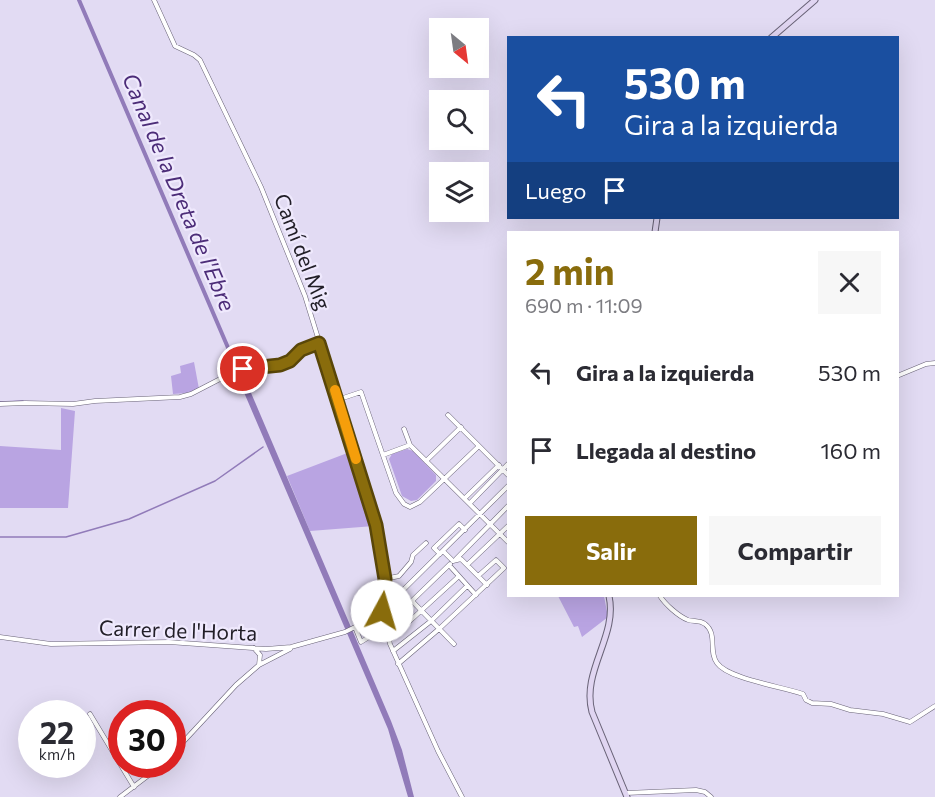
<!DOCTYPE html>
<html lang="es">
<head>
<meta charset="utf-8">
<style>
	:root { --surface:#fff; --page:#f7f7f7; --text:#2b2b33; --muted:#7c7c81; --accent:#896c0c }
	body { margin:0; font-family:Commissioner,sans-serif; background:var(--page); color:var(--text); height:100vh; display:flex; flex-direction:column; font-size:22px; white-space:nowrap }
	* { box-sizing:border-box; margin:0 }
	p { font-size:20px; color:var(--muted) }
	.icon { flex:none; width:33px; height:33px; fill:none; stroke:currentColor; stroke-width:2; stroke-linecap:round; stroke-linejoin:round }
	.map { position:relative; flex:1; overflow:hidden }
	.details { position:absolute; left:507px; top:231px; width:392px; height:366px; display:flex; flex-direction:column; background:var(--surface); border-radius:0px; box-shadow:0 6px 24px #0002 }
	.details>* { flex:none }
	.banner { position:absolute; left:507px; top:36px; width:392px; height:183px; border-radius:0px; box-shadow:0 6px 24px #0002; background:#1a4fa0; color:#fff; overflow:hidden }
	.needle { width:39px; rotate:151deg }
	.fabs { position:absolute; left:429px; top:18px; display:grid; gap:12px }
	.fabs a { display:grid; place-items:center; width:60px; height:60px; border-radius:0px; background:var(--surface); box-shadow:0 6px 24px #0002; font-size:30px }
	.speed { position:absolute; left:18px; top:700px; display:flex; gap:12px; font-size:30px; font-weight:700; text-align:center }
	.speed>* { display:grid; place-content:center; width:78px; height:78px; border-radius:50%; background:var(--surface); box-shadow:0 6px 24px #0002; line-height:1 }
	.speed small { font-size:15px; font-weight:400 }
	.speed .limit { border:9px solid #d22; background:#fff; color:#111 }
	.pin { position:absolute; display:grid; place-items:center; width:51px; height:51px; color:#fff; margin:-26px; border:3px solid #fff; border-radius:50%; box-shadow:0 2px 6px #0007 }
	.me { position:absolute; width:66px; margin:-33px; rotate:6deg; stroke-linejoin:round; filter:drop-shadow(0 0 4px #0008) }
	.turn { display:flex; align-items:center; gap:21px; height:126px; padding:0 18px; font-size:27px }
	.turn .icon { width:78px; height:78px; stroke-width:2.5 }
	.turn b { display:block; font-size:42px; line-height:51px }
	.then { display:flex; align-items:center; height:57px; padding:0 18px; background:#0003; gap:12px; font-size:22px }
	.round { display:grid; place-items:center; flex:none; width:63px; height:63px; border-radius:0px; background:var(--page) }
	.headline { display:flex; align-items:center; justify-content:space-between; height:102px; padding:0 18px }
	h1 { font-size:36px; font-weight:700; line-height:45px; color:var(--accent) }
	.action { display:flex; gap:12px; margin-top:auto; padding:12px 18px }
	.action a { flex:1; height:69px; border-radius:0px; background:var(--accent); color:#fff; font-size:24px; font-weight:700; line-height:69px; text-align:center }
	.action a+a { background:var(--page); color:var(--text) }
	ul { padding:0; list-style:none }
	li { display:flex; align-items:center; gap:18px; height:78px; padding:0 18px }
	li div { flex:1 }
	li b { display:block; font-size:22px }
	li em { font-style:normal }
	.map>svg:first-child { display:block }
</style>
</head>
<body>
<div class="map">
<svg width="935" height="797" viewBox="0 0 935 797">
	<rect width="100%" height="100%" fill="#e2dbf3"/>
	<path fill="#b9a4e2" d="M194,362L199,389L188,393L173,394L171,376L181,373L180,366Z
		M61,408L75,411L68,508H0V446L61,450Z
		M407,449L413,451L436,475V481L417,500L411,501L402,496L389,459L392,454Z
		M350,452L374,526L310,531L287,476Z
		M558,596H604L608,617L582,637L578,626L574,627Z"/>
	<path fill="#917bb9" d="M240,367L391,721L402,750L414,797H408L388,729L234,369Z"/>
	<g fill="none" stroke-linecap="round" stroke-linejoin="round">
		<path stroke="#917bb9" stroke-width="1.5" d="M0,402L23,401
			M0,537H66L129,519L215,481L263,447"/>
		<path stroke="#917bb9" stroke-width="4" d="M79,0L238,371"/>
		<g stroke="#696377" stroke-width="5">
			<path id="street" d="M154,0L175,46L194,55L200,60L261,187L305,296L376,525L385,579L382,611L390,644L438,751L462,797
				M897,376L926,364L935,363
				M337,400L361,392L396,493L404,504L410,507L420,502L479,446
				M0,404L25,403L73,404L95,401L180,397L191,394L222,378L243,370L280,365L290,361L301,350L319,343
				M448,415L508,475
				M404,429L410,445
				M383,455L410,445L508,542
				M426,461L461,427
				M465,498L499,465
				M470,503L508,464
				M443,551L453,561L461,559L487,585
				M440,554L434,548L459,524L465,530
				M456,559L508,506
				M450,564L449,565L476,595
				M467,565L508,526
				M478,576L496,560L504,568
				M385,579L399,576L411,562L413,555L426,543
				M660,596C665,604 678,616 688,620C694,622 699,620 705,624C718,634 708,651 717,663C728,679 784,687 803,694L806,700L812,703L831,704L850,710L883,714L910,722L935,706
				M412,601L454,644
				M355,627L361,642L385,627L449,565
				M0,637L51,644L169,642L266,649L291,647L345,632L359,625L385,608L508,486
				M389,640L458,577
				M254,648L260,655L259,665
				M393,651L431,621L467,586
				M398,664L439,629L504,568
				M90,714L134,787
				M172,754L236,685L259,665L290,649
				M626,793L696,790L705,792L711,797
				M120,797L162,765"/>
		</g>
		<g stroke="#696377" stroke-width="7">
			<path id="secondary" d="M771,38L815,0
				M655,232L657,218
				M609,596C618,636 581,671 592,712L627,797"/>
		</g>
		<use href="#street" stroke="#fff" stroke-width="4"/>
		<use href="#secondary" stroke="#e0d5f1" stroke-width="5"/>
	</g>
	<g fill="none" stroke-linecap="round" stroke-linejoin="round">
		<g stroke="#594608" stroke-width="15">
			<path id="route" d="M243,369L280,365L290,361L301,350L319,343L376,525L385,579L382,611"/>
		</g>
		<use href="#route" stroke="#896c0c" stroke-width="10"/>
		<path stroke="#f59e0b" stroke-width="10" d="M335,390L356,459"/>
	</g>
	<g text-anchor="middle" stroke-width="4.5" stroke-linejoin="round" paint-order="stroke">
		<g font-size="21" fill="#211e27" stroke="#efe9fd">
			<text transform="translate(302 252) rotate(69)" y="7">Camí del Mig</text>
			<text transform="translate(178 631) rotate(2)" y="7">Carrer de l'Horta</text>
		</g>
		<g font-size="22" font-style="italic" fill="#4c2c78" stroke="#efe9fd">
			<text transform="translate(179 192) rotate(67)" y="8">Canal de la Dreta de l'Ebre</text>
		</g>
	</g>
</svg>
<div class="fabs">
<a><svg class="needle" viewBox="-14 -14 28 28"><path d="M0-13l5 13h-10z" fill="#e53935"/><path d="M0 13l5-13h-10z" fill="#7c7c81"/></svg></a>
<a><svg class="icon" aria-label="search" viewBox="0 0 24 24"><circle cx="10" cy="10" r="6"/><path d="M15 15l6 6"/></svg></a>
<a><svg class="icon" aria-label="layers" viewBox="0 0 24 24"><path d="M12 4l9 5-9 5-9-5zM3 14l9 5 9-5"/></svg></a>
</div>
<div class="speed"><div>22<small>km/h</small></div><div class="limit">30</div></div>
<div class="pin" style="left:243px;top:369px;background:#d93025"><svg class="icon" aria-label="arrive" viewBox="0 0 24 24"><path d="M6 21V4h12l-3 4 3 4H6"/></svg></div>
<svg class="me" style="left:382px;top:611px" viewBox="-20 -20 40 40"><circle r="19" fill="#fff"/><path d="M0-13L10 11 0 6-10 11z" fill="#896c0c"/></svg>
<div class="banner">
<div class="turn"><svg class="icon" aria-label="left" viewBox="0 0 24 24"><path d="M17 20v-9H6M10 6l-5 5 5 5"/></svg><div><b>530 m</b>Gira a la izquierda</div></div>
<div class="then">Luego<svg class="icon" aria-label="arrive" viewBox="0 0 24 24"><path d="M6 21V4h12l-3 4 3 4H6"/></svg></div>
</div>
<section class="details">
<div class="headline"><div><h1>2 min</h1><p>690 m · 11:09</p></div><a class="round"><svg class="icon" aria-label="close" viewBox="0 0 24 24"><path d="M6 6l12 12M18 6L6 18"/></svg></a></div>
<ul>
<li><svg class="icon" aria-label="left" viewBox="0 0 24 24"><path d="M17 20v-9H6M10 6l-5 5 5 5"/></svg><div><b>Gira a la izquierda</b></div><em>530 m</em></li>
<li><svg class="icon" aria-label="arrive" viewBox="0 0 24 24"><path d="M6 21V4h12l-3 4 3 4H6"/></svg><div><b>Llegada al destino</b></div><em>160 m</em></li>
</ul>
<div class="action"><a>Salir</a><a>Compartir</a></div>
</section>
</div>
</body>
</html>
